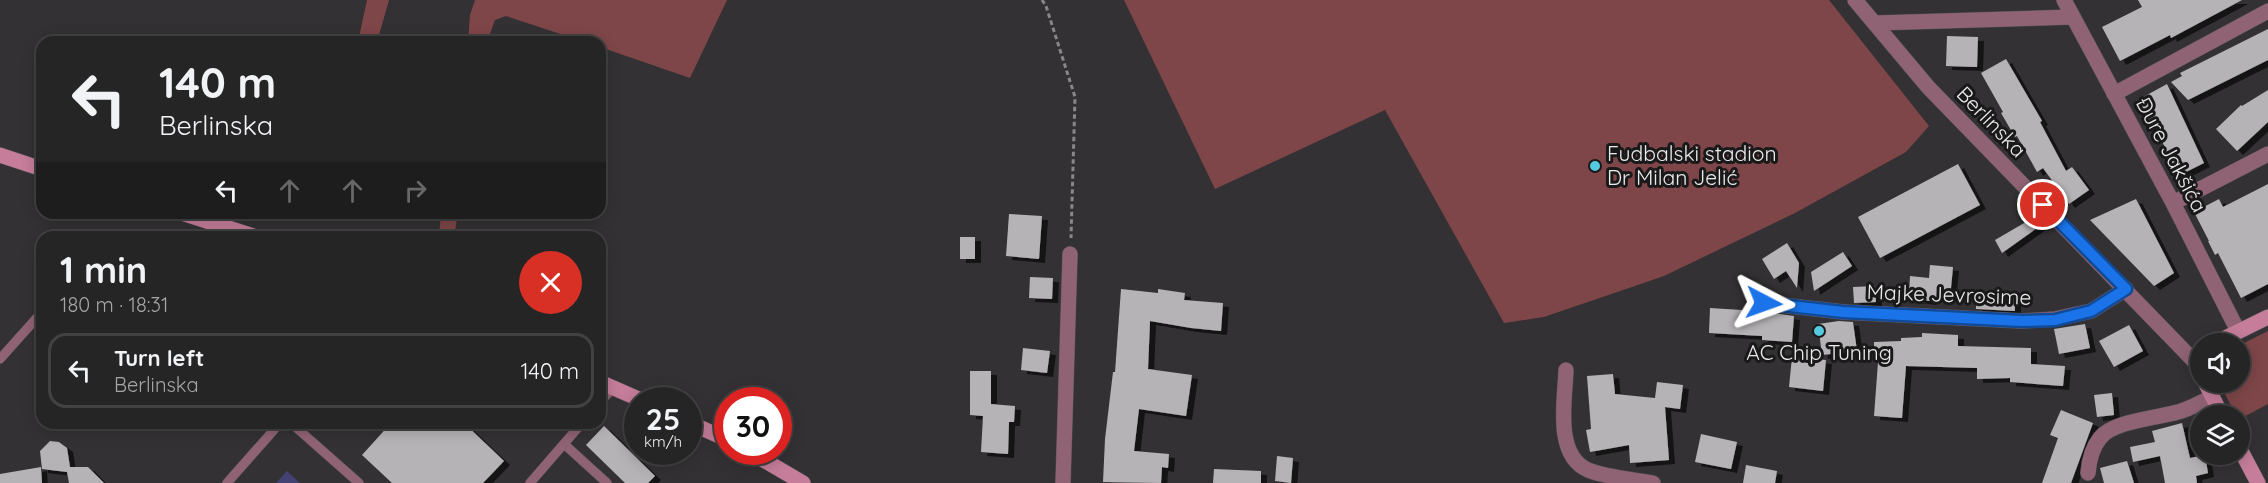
<!DOCTYPE html>
<html lang="en">
<head>
<meta charset="utf-8">
<style>
	:root { --surface:#262526; --page:#323132; --text:#f1f3f6; --muted:#a4a5a7; --line:#424243 }
	body { margin:0; font-family:Quicksand,sans-serif; background:var(--page); color:var(--text); height:100vh; display:flex; flex-direction:column; font-size:22px; white-space:nowrap }
	* { box-sizing:border-box; margin:0 }
	p { font-size:20px; color:var(--muted) }
	.icon { flex:none; width:33px; height:33px; fill:none; stroke:currentColor; stroke-width:2; stroke-linecap:round; stroke-linejoin:round }
	.map { position:relative; flex:1; overflow:hidden }
	.panel { position:absolute; left:36px; top:231px; width:570px; height:198px; display:flex; flex-direction:column; background:var(--surface); border-radius:18px; box-shadow:0 3px 15px #0003,0 0 0 2px var(--line) }
	.panel>* { flex:none }
	.hud { position:absolute; left:36px; top:36px; width:570px; height:183px; border-radius:18px; box-shadow:0 3px 15px #0003,0 0 0 2px var(--line); background:#262526; color:var(--text); overflow:hidden }
	.tools { position:absolute; left:2190px; top:333px; display:grid; gap:12px }
	.tools a { display:grid; place-items:center; width:60px; height:60px; border-radius:50%; background:var(--surface); box-shadow:0 3px 15px #0003,0 0 0 2px var(--line); font-size:30px }
	.speed { position:absolute; left:624px; top:387px; display:flex; gap:12px; font-size:30px; font-weight:700; text-align:center }
	.speed>* { display:grid; place-content:center; width:78px; height:78px; border-radius:50%; background:var(--surface); box-shadow:0 3px 15px #0003,0 0 0 2px var(--line); line-height:1 }
	.speed small { font-size:15px; font-weight:400 }
	.speed .limit { border:9px solid #d22; background:#fff; color:#111 }
	.pin { position:absolute; display:grid; place-items:center; width:51px; height:51px; color:#fff; margin:-26px; border:3px solid #fff; border-radius:50%; box-shadow:0 2px 6px #0007 }
	.me { position:absolute; width:66px; margin:-33px; rotate:94deg; stroke-linejoin:round; filter:drop-shadow(0 0 4px #0008) }
	.turn { display:flex; align-items:center; gap:21px; height:126px; padding:0 24px; font-size:27px }
	.turn .icon { width:78px; height:78px; stroke-width:2.5 }
	.turn b { display:block; font-size:42px; line-height:51px }
	.lanes { display:flex; align-items:center; height:57px; padding:0 24px; background:#0003; justify-content:center; gap:30px; direction:ltr }
	.lanes .off { opacity:.35 }
	.round { display:grid; place-items:center; flex:none; width:63px; height:63px; border-radius:32px; background:var(--page) }
	.headline { display:flex; align-items:center; justify-content:space-between; height:102px; padding:0 24px }
	h1 { font-size:36px; font-weight:700; line-height:45px }
	ul { padding:0; list-style:none }
	li { display:flex; align-items:center; gap:18px; height:75px; margin:0 12px 9px; padding:0 12px; border:3px solid var(--line); border-radius:18px }
	li div { flex:1 }
	li b { display:block; font-size:22px }
	li em { font-style:normal }
	.map>svg:first-child { display:block }
</style>
</head>
<body>
<div class="map">
<svg width="2268" height="483" viewBox="0 0 2268 483">
	<defs>
		<filter id="shadow"><feDropShadow dx="6" dy="4" stdDeviation="0" flood-color="#0009"/></filter>
	</defs>
	<rect width="100%" height="100%" fill="#333133"/>
	<path fill="#7e4648" d="M367,0H389L377,42H358Z
		M475,0H727L690,78L600,47V42H585L506,16L495,20L487,42H468L470,15Z
		M1124,0H1829L1929,126L1906,152L1795,213L1664,276L1544,317L1504,323L1385,110L1215,189Z
		M441,213H458L454,237H439Z
		M2268,331V404L2240,419V416L2236,415L2219,383L2240,382V345Z"/>
	<path fill="#434272" d="M287,471L300,483H276Z"/>
	<path fill="#b5b3b6" filter="url(#shadow)" d="M2138,0H2242L2171,38L2170,35L2120,61L2102,27L2142,7Z
		M2268,29V60L2188,100L2171,82L2182,76L2180,73Z
		M1947,36L1978,37L1977,67L1946,66Z
		M2006,59L2042,121L2040,122L2066,171L2072,167L2089,190L2069,204L2043,168L2037,172L2017,136L2015,137L2001,113L2003,112L1981,73Z
		M2167,84L2204,163L2178,176L2156,128L2152,130L2136,101Z
		M2268,90V122L2237,151L2216,129L2241,105L2242,106Z
		M1958,164L1980,205L1880,258L1858,217Z
		M2268,184V284L2241,298L2218,253L2215,255L2208,241H2209L2194,212L2219,199L2223,207Z
		M2136,199L2174,273L2154,286L2090,220Z
		M1009,214L1042,216L1039,259L1006,256Z
		M2038,215L2044,223L2002,253L1995,240Z
		M960,237H975V259H960Z
		M1787,243L1799,263L1797,288L1786,271L1774,279L1762,259Z
		M1843,252L1852,266L1814,291L1811,272Z
		M1930,265L1953,267L1950,298L1930,297V301L1915,299V296L1909,295L1910,276L1929,278Z
		M1030,277L1053,278L1052,299L1029,298Z
		M1875,286L1876,302L1854,303L1853,287Z
		M1121,289L1158,293V289L1185,293L1184,300L1223,303L1221,331L1191,328L1150,321L1148,369L1192,375L1186,416L1139,409L1134,451L1169,454L1168,468L1162,467L1161,483L1103,482L1105,439L1113,372H1115Z
		M1976,295H2015V311L1976,309Z
		M1710,308L1758,311L1794,316L1792,342L1762,340V336L1709,333Z
		M1839,321L1853,322L1857,351L1822,355L1818,324Z
		M2085,324L2090,348L2059,354L2054,329Z
		M2129,325L2143,351L2114,367L2099,341Z
		M1922,333L1958,335V346L2031,348V364L2065,366L2063,386L2010,382V378L1977,379V368L1906,366L1902,418L1874,416L1878,362H1874V342L1901,341V338L1922,337Z
		M1023,348L1050,351L1047,373L1021,370Z
		M1792,357L1826,360L1823,391L1789,387Z
		M970,371H991V404L1015,406L1014,422H1009L1008,454L981,452L983,416L970,415Z
		M1613,374L1615,394L1655,398L1657,382L1683,385L1680,409L1665,407L1669,460L1630,463L1629,445L1590,452L1586,430L1591,429L1587,376Z
		M2112,393L2114,415L2097,417L2094,395Z
		M2061,410L2093,423L2071,483H2042L2058,438L2050,435Z
		M391,423H464L504,461L483,483H392L362,455Z
		M2182,423L2190,458L2205,455L2208,473L2196,476L2197,483H2165L2160,456L2133,462L2130,447L2155,442L2152,431Z
		M604,426L655,476L648,483H625L586,445Z
		M1701,434L1737,442L1731,469L1695,462Z
		M50,441L59,442L67,448L70,467H88L104,483H69L67,472L42,469L40,451Z
		M1277,456L1293,458L1291,483L1275,481Z
		M2127,461L2134,483H2104L2100,468Z
		M1746,465L1777,471L1775,483H1743Z
		M41,467L42,483H0V474Z
		M1214,469L1261,471V483H1213Z"/>
	<g fill="none" stroke-linecap="round" stroke-linejoin="round">
		<g stroke="#504f50" stroke-width="10">
			<path id="lane" d="M0,359L42,312
				M600,402L613,388
				M291,423L359,483
				M564,444L607,483
				M227,483L280,423
				M530,483L582,423"/>
		</g>
		<g stroke="#504f50" stroke-width="16">
			<path id="street" d="M1855,0L1928,87L2195,362
				M2064,0L2173,203L2238,331
				M1875,23L2073,17
				M2114,94L2268,11
				M2173,203L2268,154
				M1764,303L1843,312L2022,321L2055,319L2091,311L2126,289
				M1566,370C1565,400 1554,455 1588,470C1608,478 1632,479 1653,483
				M2088,473C2089,461 2092,448 2100,438C2113,421 2157,418 2178,412C2190,409 2201,402 2212,397
				M1063,483L1070,254"/>
		</g>
		<g stroke="#504f50" stroke-width="16">
			<path id="secondary" d="M0,155L42,169
				M182,213L256,237
				M2213,344L2268,317
				M2200,351C2193,359 2196,363 2200,373
				M600,382L641,400
				M2205,382L2222,416
				M688,422L728,440
				M2240,449L2258,483
				M750,452L803,483"/>
		</g>
		<path stroke="#888788" stroke-width="3" stroke-dasharray="4.5 3" stroke-linecap="butt" d="M1042,0L1046,6L1075,97L1071,238"/>
		<use href="#lane" stroke="#906374" stroke-width="9"/>
		<use href="#street" stroke="#906374" stroke-width="15"/>
		<use href="#secondary" stroke="#c57d9a" stroke-width="15"/>
	</g>
	<g fill="none" stroke-linecap="round" stroke-linejoin="round">
		<g stroke="#114b97" stroke-width="15">
			<path id="route" d="M1764,303L1843,312L2022,321L2055,320L2091,311L2126,289L2043,205"/>
		</g>
		<use href="#route" stroke="#1a73e8" stroke-width="10"/>
	</g>
	<g fill="#55cadf" stroke="#1a191a" stroke-width="2">
		<circle cx="1595" cy="166" r="6"/>
		<circle cx="1819" cy="331" r="6"/>
	</g>
	<g text-anchor="middle" stroke-width="6" stroke-linejoin="round" paint-order="stroke">
		<g font-size="21" fill="#ebeaeb" stroke="#1a191a">
			<text transform="translate(1991 122) rotate(46)" y="7">Berlinska</text>
			<text transform="translate(2171 155) rotate(62)" y="7">Đure Jakšića</text>
			<text transform="translate(1949 295) rotate(2)" y="7">Majke Jevrosime</text>
		</g>
		<g font-size="21" fill="#ebeaeb" stroke="#1a191a" text-anchor="start">
			<text x="1607" y="161">Fudbalski stadion<tspan x="1607" dy="24">Dr Milan Jelić</tspan></text>
			<text x="1819" y="360" text-anchor="middle">AC Chip Tuning</text>
		</g>
	</g>
</svg>
<div class="tools">
<a><svg class="icon" aria-label="sound" viewBox="0 0 24 24"><path d="M4 9h4l5-4v14l-5-4H4zM17 9q2 3 0 6"/></svg></a>
<a><svg class="icon" aria-label="layers" viewBox="0 0 24 24"><path d="M12 4l9 5-9 5-9-5zM3 14l9 5 9-5"/></svg></a>
</div>
<div class="speed"><div>25<small>km/h</small></div><div class="limit">30</div></div>
<div class="pin" style="left:2043px;top:205px;background:#d93025"><svg class="icon" aria-label="arrive" viewBox="0 0 24 24"><path d="M6 21V4h12l-3 4 3 4H6"/></svg></div>
<svg class="me" style="left:1764px;top:303px" viewBox="-20 -20 40 40"><path d="M0-17L14 15 0 8-14 15z" fill="#1a73e8" stroke="#fff" stroke-width="4"/></svg>
<div class="hud">
<div class="turn"><svg class="icon" aria-label="left" viewBox="0 0 24 24"><path d="M17 20v-9H6M10 6l-5 5 5 5"/></svg><div><b>140 m</b>Berlinska</div></div>
<div class="lanes"><svg class="icon" aria-label="left" viewBox="0 0 24 24"><path d="M17 20v-9H6M10 6l-5 5 5 5"/></svg><svg class="icon off" aria-label="ahead" viewBox="0 0 24 24"><path d="M12 20V5M6 11l6-6 6 6"/></svg><svg class="icon off" aria-label="ahead" viewBox="0 0 24 24"><path d="M12 20V5M6 11l6-6 6 6"/></svg><svg class="icon off" aria-label="right" viewBox="0 0 24 24"><path d="M7 20v-9h11M14 6l5 5-5 5"/></svg></div>
</div>
<section class="panel">
<div class="headline"><div><h1>1 min</h1><p>180 m · 18:31</p></div><a class="round" style="background:#d93025;color:#fff"><svg class="icon" aria-label="close" viewBox="0 0 24 24"><path d="M6 6l12 12M18 6L6 18"/></svg></a></div>
<ul>
<li><svg class="icon" aria-label="left" viewBox="0 0 24 24"><path d="M17 20v-9H6M10 6l-5 5 5 5"/></svg><div><b>Turn left</b><p>Berlinska</p></div><em>140 m</em></li>
</ul>
</section>
</div>
</body>
</html>
